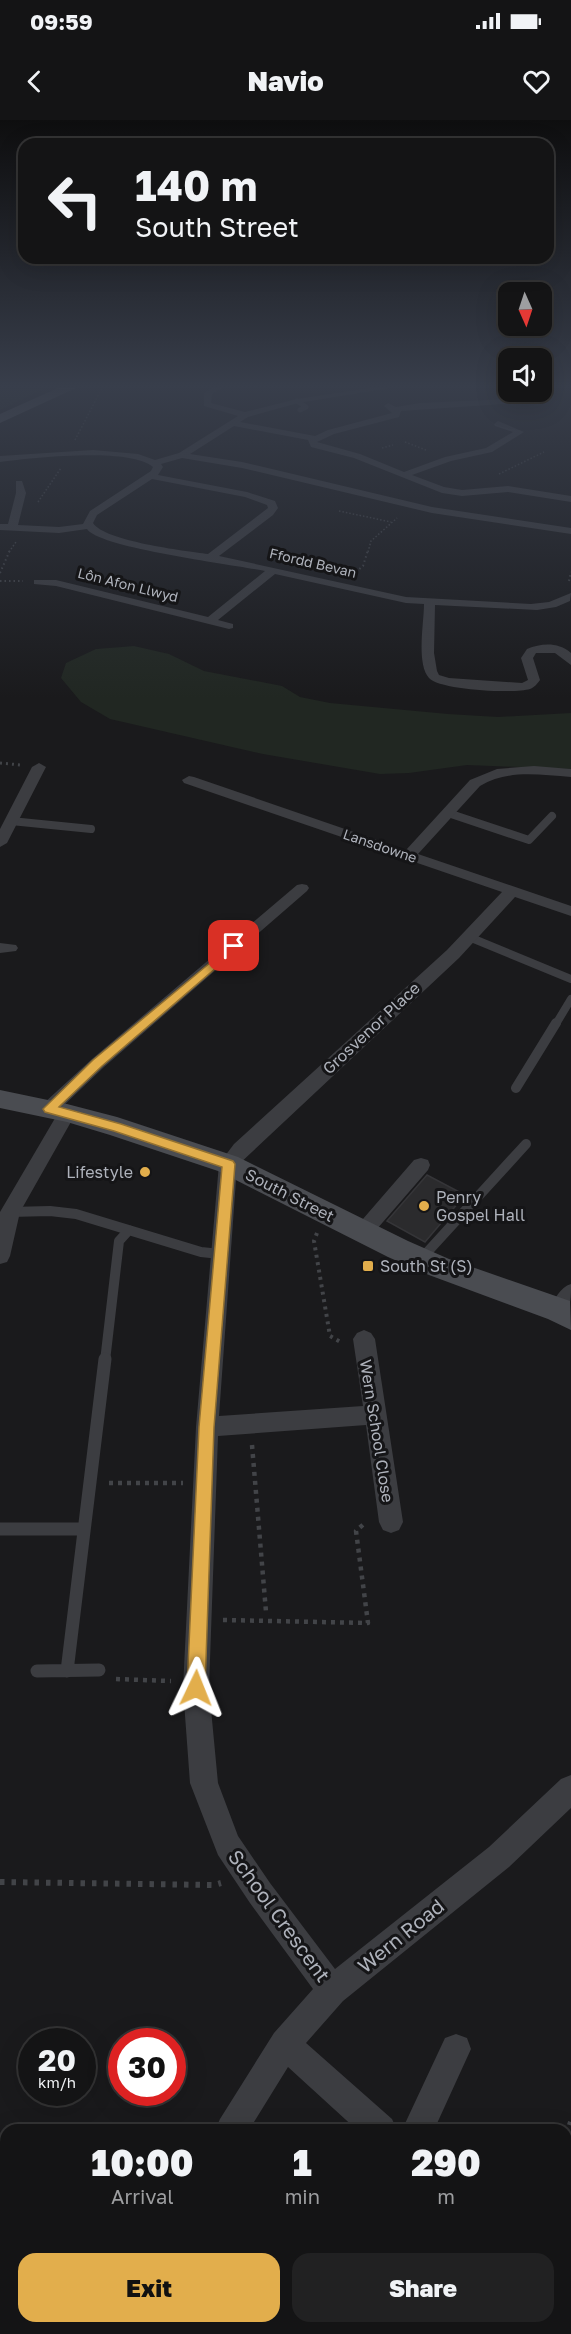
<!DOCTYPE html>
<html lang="en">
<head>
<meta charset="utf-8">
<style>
	:root { --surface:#141415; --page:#212122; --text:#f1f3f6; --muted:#9d9ea0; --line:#333334; --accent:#e2ae4c }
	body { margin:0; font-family:"Golos Text",sans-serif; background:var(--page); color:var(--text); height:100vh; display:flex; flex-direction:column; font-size:22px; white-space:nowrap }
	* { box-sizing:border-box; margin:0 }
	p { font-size:20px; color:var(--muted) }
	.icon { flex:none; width:33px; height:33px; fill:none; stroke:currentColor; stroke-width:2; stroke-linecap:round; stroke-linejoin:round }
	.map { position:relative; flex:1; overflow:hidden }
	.side { position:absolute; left:0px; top:2004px; width:572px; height:210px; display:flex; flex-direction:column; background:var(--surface); border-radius:18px 18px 0 0; box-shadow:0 6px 24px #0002,0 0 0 2px var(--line) }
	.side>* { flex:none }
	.banner { position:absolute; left:18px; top:18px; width:536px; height:126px; border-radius:18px; box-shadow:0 6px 24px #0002,0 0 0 2px var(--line); background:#141415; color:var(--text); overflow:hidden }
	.needle { width:39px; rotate:177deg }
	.fabs { position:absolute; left:498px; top:162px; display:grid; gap:12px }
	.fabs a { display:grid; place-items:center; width:54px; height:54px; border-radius:12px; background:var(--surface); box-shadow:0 6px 24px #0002,0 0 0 2px var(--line); font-size:30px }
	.speed { position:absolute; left:18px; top:1908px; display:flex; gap:12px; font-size:30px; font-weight:700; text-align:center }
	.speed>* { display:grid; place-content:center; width:78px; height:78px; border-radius:50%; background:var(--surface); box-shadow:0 6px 24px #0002,0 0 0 2px var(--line); line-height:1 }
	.speed small { font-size:15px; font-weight:400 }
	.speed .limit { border:9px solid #d22; background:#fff; color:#111 }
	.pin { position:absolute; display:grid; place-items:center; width:51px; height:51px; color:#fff; margin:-26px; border-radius:12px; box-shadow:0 3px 9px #0006 }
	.me { position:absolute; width:66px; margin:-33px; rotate:2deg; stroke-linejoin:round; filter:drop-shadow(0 0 4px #0008) }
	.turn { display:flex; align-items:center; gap:21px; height:126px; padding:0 18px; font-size:27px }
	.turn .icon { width:78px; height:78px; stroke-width:2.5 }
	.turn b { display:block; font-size:42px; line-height:51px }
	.eta { display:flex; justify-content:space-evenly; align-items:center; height:102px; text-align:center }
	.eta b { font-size:36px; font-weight:800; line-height:42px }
	.primary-button { display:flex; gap:12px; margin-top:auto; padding:12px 18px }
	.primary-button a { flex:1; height:69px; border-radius:18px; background:var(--accent); color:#111; font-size:24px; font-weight:800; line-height:69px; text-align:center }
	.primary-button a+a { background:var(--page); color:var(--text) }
	.status { display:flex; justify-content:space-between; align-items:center; height:42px; padding:0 30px; background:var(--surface); direction:ltr }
	.status svg { height:16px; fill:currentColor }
	header { display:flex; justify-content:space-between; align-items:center; height:78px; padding:0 18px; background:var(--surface); font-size:27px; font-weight:800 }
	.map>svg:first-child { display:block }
</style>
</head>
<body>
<div class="status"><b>09:59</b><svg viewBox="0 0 49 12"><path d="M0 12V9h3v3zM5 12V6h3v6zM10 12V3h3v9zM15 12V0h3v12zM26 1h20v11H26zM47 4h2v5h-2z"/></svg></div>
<header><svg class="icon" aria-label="back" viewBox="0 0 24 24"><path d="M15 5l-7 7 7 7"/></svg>Navio<svg class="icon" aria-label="heart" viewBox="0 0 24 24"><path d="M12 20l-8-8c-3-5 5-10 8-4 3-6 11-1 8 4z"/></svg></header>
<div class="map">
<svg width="571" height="2214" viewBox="0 0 571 2214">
	<rect width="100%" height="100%" fill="#1a1a1c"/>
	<path fill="#212722" d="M0,268H46L0,290Z
		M134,526L169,534L204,551L282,566L300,577L330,583L448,594L498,597L571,593V649L467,645L409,653L380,654L263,634L110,599L81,582L61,558L66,543L96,529Z"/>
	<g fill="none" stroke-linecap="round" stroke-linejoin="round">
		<path fill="#313940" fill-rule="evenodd" d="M571,2082V2142L566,2144V2084Z
			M513,2208H561L559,2214H511Z"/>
	</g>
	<path fill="#2b2b2d" stroke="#353538" stroke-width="1.5" d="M427,1055L465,1075L425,1122L387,1101Z"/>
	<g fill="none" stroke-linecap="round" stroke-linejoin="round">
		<path stroke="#424448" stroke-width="1.5" stroke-dasharray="1.5 2" stroke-linecap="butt" d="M75,320L102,268
			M405,322L426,330
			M382,328L393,325
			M499,354L544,332
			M38,382L61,348
			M339,391L391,402
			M9,432L16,422
			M368,432L371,421L397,398"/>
		<path stroke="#424448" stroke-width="2" stroke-dasharray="1.5 3" stroke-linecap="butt" d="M356,452L363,446L368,430
			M0,453L10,430
			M0,461H23
			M569,461L571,452"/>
		<path stroke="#424448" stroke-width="3" stroke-dasharray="2 4" stroke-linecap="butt" d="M0,643L21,645"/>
		<path stroke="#424448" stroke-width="4" stroke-dasharray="3 4.5" stroke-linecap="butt" d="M317,1113L314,1121L330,1216L342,1223"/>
		<path stroke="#424448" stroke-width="4.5" stroke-dasharray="4 5" stroke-linecap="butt" d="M252,1325L266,1492
			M109,1363H183
			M223,1500L368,1503L356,1411L366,1402
			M116,1559L171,1561"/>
		<path stroke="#424448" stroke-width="6" stroke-dasharray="4.5 7" stroke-linecap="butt" d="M0,1762L214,1765L221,1763
			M566,2016L571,2002
			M483,2214L486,2208"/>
		<path stroke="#3c3d41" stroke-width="5" d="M297,281L306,287L300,290"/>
		<path stroke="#3c3d41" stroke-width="8" d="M448,693L529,720L552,696
			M11,701L91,709
			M469,817L571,859
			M556,904L571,879"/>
		<path stroke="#3c3d41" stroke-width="10" d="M516,968L556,903
			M10,1092L50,1091L76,1094L201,1132L220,1134
			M421,1139L526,1024
			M105,1241L119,1121L129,1110"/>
		<path stroke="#3c3d41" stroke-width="13" d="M0,1409H84
			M37,1551L99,1550
			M67,1551L105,1239"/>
		<path fill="#3c3d41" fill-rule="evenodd" d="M212,268H222L212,274L211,283L245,292L297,279L370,268H390L298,283L248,297L240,302L315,316L328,310L392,293L384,286L388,283L396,287L420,283L535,278V282H532L401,291L399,297L334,314L317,322L360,334L404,352L445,337L486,328L513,312L495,306L494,304L498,301L524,312L492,332L451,341L412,355L444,367L462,370L508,366L571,376V382L508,372L462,376L442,373L354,338L311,327L308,320L234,306L190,334L242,342L432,387L571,408V414L432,393L242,348L182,338L161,344L163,347L158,355L247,372L275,381L278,388L273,395L219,436L406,477L531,484L549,482L571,473L570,481L556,487L537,490L435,485L434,533L437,551L439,555L449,558L522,563L528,560L521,538L527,529C542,523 558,522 571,533V545L555,533H536L533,538L540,560C537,564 535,567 530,569C514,574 439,570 429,558C416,543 424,503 424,484L406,483L275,454L218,500L233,504V508L229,509L56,466L34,464V460H56L208,497L265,451C236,445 99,428 87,409L59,413L0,410V404H8L16,373V361H22L26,373L18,405L59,407L83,404L90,391L151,351L153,347C128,327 33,338 0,342V336L93,330L138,334L155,340L179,333L238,296L204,286V273ZM152,359L245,377L267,385L268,388L208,434C185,431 104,421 93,403L97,395Z
			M39,643L46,647L7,723L0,727V709L32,647Z
			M534,646L571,649V657C539,655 509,649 480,666L418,734L571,786V796L515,777L459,838L237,1046L219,1296L363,1286L353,1219L357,1213L364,1210L371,1213L375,1219L403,1402L399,1410L391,1413L383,1410L379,1402L366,1305L218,1316L209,1568L218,1663L238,1716L270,1763L335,1849L489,1727L561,1659L571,1655V1688L509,1747L343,1881L306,1923L392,1999L397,2010H357L288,1947L249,2010H215L220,1999L274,1913L313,1869L250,1783L218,1735L190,1663L183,1568L196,1307L219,1044L234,1024L447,830L502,772L184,663L182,660L189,656L194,657L406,730L470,660L497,649Z
			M302,764L307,765L309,768L307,771L104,947L61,988L67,987L73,988L76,993L20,1092L10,1136L7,1142L0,1144V1092L61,988L49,995L43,994L40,989L43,984L92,939L297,765Z
			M0,823L16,825L18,828L16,831L0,833Z
			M421,1038L428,1040L430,1045L428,1050L370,1117L363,1120L356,1117L353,1112L356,1107L414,1040Z
			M571,1164C571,1179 571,1204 552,1196L549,1190C554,1180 560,1167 571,1164Z
			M456,1914L467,1918L471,1929L434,2010H402L445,1918Z
			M127,2208H161L159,2214H125Z"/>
		<path fill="#4a4c51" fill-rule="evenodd" d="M0,970L67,984L117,997L238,1037L408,1121L449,1139L570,1181L571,1210L548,1199L429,1155L388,1137L218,1051L110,1015L67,1002L0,988Z"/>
		<path fill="#585a60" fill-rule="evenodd" d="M58,268H76L0,303V294Z"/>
	</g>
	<linearGradient id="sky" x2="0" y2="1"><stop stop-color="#0e0e0f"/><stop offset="0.46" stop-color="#383e4b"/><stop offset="1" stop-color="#383e4b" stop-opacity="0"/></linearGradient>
	<rect width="571" height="578" fill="url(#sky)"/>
	<path fill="#e2ae4c" stroke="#937131" stroke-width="1.5" d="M234,823L238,824V829L102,946L59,987L121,1004L233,1041L235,1044L214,1307L205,1568L202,1574L196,1577L189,1574L187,1568L199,1307L222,1047L114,1011L45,992L43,989L93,940Z"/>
	<g fill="#e2ae4c" stroke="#151517" stroke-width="2">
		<circle cx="145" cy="1052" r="6"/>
		<circle cx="424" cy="1086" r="6"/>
		<rect x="362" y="1140" width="12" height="12" rx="3"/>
	</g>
	<g text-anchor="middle" stroke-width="6" stroke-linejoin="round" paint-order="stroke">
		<g font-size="14" fill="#aeb2bb" stroke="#151517">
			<text transform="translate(313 443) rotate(13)" y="5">Ffordd Bevan</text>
			<text transform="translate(128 465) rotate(14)" y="5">Lôn Afon Llwyd</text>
			<text transform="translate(380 726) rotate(19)" y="5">Lansdowne</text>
		</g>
		<g font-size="16" fill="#aeb2bb" stroke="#151517">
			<text transform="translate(371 908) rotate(-43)" y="6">Grosvenor Place</text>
			<text transform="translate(290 1075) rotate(27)" y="6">South Street</text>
			<text transform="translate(377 1311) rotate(81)" y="6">Wern School Close</text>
		</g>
		<g font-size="16" fill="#aeb2bb" stroke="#151517" text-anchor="start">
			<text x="133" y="1058" text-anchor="end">Lifestyle</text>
			<text x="436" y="1083">Penry<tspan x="436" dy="18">Gospel Hall</tspan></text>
			<text x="380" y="1152">South St (S)</text>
		</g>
		<g font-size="20" fill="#aeb2bb" stroke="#151517">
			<text transform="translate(279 1796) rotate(54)" y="7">School Crescent</text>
			<text transform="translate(401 1816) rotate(-39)" y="7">Wern Road</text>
		</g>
	</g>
</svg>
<div class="fabs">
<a><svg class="needle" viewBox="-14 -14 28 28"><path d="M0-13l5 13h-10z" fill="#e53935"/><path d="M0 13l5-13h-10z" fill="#9d9ea0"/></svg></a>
<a><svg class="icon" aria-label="sound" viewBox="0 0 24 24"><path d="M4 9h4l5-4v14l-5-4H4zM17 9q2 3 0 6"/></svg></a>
</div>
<div class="speed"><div>20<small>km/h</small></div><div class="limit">30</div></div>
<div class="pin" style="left:234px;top:826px;background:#d93025"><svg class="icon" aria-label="arrive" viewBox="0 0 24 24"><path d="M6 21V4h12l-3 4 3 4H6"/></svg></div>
<svg class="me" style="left:196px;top:1568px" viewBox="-20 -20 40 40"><path d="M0-17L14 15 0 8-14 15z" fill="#e2ae4c" stroke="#fff" stroke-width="4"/></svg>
<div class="banner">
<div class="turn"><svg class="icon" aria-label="left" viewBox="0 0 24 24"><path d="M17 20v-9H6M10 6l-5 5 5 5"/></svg><div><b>140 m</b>South Street</div></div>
</div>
<section class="side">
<div class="eta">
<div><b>10:00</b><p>Arrival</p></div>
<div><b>1</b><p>min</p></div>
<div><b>290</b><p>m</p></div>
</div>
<div class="primary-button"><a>Exit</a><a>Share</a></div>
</section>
</div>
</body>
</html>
